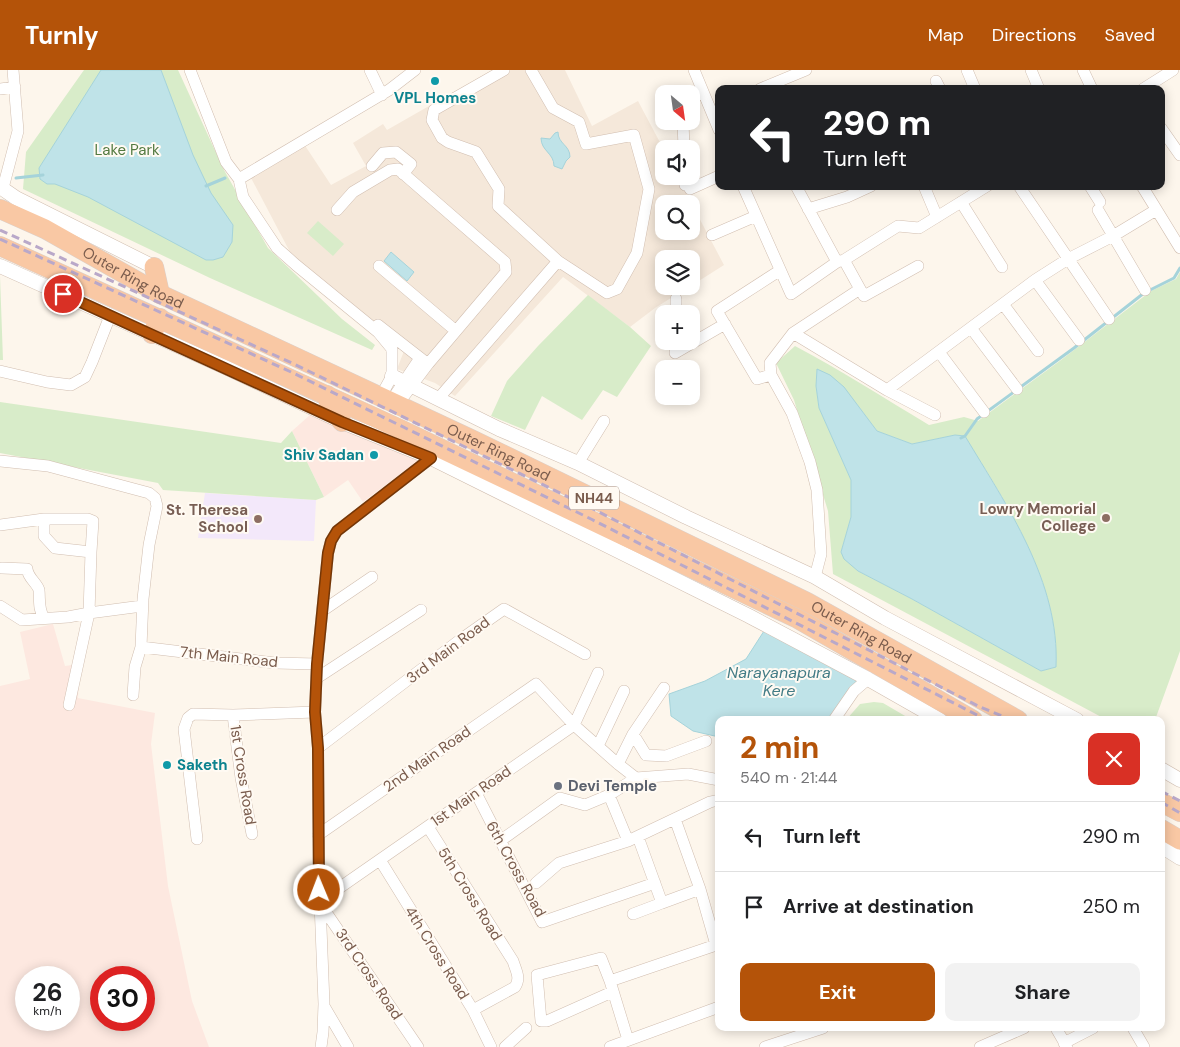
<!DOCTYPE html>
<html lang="en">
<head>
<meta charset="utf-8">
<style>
	:root { --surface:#fff; --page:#f2f2f2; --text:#202124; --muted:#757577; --line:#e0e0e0; --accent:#b45309 }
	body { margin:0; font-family:"DM Sans",sans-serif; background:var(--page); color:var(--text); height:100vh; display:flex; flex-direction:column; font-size:19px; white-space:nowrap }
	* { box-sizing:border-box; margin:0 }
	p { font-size:16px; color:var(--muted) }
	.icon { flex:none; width:28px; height:28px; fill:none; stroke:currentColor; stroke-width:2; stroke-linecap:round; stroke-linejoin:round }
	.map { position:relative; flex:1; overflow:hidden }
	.details { position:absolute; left:715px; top:646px; width:450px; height:315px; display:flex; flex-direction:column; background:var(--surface); border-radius:10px; box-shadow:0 2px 12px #0003 }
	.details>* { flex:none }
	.banner { position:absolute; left:715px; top:15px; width:450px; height:105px; border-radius:10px; box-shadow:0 2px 12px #0003; background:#202124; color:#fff; overflow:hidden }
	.needle { width:32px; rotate:151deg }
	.buttons { position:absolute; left:655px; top:15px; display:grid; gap:10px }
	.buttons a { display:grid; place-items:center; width:45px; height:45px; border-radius:10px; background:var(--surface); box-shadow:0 2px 12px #0003; font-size:25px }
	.speed { position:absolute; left:15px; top:896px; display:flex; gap:10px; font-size:25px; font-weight:700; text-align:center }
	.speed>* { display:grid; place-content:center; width:65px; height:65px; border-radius:50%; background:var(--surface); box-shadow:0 2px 12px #0003; line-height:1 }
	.speed small { font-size:12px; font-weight:400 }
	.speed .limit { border:8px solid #d22; background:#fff; color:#111 }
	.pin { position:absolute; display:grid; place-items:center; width:42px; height:42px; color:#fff; margin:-21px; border:2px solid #fff; border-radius:50%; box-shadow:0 1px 5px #0007 }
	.me { position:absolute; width:55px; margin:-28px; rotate:359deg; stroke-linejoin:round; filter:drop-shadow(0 0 4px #0008) }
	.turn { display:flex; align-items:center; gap:18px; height:105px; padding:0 25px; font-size:22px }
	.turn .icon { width:65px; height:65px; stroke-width:2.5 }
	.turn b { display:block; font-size:35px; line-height:42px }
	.round { display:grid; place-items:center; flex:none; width:52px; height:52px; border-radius:10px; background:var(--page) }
	.summary { display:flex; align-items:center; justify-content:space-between; height:85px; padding:0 25px }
	h1 { font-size:30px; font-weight:700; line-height:38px; color:var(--accent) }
	.button { display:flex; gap:10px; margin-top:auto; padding:10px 25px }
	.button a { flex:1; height:58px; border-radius:10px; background:var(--accent); color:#fff; font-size:20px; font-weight:700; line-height:58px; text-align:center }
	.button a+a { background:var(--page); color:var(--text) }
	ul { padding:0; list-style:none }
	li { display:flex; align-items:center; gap:15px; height:70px; padding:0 25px; border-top:1px solid var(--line) }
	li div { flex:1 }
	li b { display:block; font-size:19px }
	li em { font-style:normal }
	header { display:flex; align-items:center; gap:30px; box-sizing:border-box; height:70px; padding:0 25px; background:var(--accent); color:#fff }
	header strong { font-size:24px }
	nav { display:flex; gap:28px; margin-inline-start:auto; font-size:18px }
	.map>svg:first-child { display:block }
</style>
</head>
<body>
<header>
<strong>Turnly</strong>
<nav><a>Map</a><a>Directions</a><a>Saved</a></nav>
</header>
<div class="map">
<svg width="1180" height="977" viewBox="0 0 1180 977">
	<rect width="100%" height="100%" fill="#fdf6ec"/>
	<path fill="#f5e8da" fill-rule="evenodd" d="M492,0H565L592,56L638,31L664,80V106H677L724,195L691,216V189H664V216H690L655,238L630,257L563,207L455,326L435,313L397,299L404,281L291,184L250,106L304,74L331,115L366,96L353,73L383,54L387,60ZM664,134H691V161H664Z"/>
	<path fill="#fde8e0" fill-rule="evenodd" d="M310,345L418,391L363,432L348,410L324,427L292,361Z
		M53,554L65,596L80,594L78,628L155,643L151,674L168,816L192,931L209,977H0V616L30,609L20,562ZM26,908H69V950H26ZM101,908H144V950H101Z"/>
	<path fill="#f3e8fa" d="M205,423L316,430L314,471L198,468Z"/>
	<path fill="#d8ecc9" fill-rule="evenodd" d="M84,0H178L224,100L268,178L342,249L375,275L372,280L210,208L23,119L26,82Z
		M318,151L344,174L333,186L307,163Z
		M1180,202V581L1155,650H1107L833,504L828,441L794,330L776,293L795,276C841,300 884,328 929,355L964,347L978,351L1061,290L1151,221L1176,209ZM817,300L856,333L877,361L912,374L955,365C964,374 974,383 981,393C989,404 996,417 1003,429C1032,480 1059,537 1056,597L1041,601L912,529L858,501L841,482L851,447V410L819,338L816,316Z
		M0,206L3,290H0Z
		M588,225L630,257L651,276L617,327L603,320L582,350L542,326L525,360L491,346L507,311L538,276Z
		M0,332L281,373L292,361L324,427L316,430L163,420L158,413L0,383Z
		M874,632L883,633L912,650H846L860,634Z"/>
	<path fill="#bfe3e8" stroke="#a5d3da" d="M101,0H161L193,85L211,123L233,155L232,172L223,187L213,190H206L88,127L55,114H47L40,109L39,98Z
		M558,62C558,74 570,75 570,87L566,91L562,99L554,96C554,83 541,81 541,68L550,69L555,63Z
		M391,182L414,202L407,211L384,191Z
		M817,299L830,305L844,317L877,361L912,374L955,365L965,366C1007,436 1060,512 1056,597L1041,601L912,529L858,501L844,489L841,482L851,447V410L819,338L816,316Z
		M764,561L857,610L829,650H719V667L693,661L671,646L669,624L705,611L746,589Z"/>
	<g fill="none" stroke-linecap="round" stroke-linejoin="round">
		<path stroke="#a5d3da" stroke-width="3" d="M16,108L43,105
			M206,116L225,108
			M961,368L965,366L977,349L1074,278L1144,223L1174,208L1180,198"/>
		<g stroke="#d1beb0" stroke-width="12">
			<path id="minor" d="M190,0L226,92L239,109
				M370,0L382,25
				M504,0L434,40L432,50L442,68L448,72L476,82L499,119L498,136L558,191L607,223L617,219L637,183L649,119L634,65L586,74L579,52L553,38L531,0
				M694,0L719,60
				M967,0L975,19
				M1031,0L1039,19
				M1083,0L1092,19
				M936,11L940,19
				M0,19L15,17
				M760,19L806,0
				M1143,19L1173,0
				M691,29L703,22
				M683,51L684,79
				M1161,58L1180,85
				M372,96L383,83L396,82L411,94L403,104
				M684,106L685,115
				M743,116L791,224L837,192L844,190L898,156L919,158L987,116
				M796,116L837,192
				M924,116L937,147
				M1019,116L1109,249
				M1090,116L1100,132
				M1142,116L1180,178
				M3,118L18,61L13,0
				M690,119L719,106
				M961,132L1002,197
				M808,139L847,127L871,116
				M337,140L353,122L390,100L398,99L505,192L506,202L428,294L398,334
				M1098,140L1145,220
				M712,165L756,146
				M379,196L456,261
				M1035,210L1079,270
				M860,219L864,226L918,196
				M1003,234L1038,281
				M676,244V229
				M378,255L428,294
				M971,258L1017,319
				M793,263L887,320L1035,210L1068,189L1113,166L1156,140
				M676,271L675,283L725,254
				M939,282L984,342
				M0,301L47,312L71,315L85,307L92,292L110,246
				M771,305L757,309L717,241L779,201
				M887,320L935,345
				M381,326L392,306V279L378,262L296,195L277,178L243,127L239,109L389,20L415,0
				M438,329L558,191
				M391,331L420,288
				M0,391L48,396L149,423L155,428L157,436L149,475L143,529L141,577L135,597L133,625
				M578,393L604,351
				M44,449H88L93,451L91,482
				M0,455L44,449V466L55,478L91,482L89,543L142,536
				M2,498L27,499C28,508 37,513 39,520C40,530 38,539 44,548
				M815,507L821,484L817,420L810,392L792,343L771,305L770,293L793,263L860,219L844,190
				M0,536L22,550L68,547L89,543L69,635
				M322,541L372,507
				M141,577L275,593L317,594
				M317,608L421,540
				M233,645L241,708L252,764
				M834,650L854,621L868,609
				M633,664L646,685L666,686L706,671
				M598,676L624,621
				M318,678L460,570L504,539L585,584
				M618,694L633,664L664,618
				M476,723L542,852L655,813
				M609,725L628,771
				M428,757L513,891C516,901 521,908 515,917L473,940
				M318,765L536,614L574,655L598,603
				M638,767L662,833L700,819L675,749
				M197,769L184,659L188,648L193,644L233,645L315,642
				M500,771L560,728L585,735L609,725L636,708
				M380,790L473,940L491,977
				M536,813L559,793L628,771L710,732L719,730
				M700,819L716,875
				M633,844L662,833
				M610,911L601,888L537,905L541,951H547L612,922
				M324,936L348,977
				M1056,958L1067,977
				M1133,958L1144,977
				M628,970L610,911L719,874
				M1064,973L1093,958
				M321,977L323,962L324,934L319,807L318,678L315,642L317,594L328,483L331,471L337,461L431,388
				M418,977L319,832L574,655L618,694L636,708L688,704L719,710
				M505,977L526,958
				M610,977L719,937
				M765,977L823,958
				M980,977L1024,958"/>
		</g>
		<g stroke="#d1beb0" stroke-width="15">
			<path id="tertiary" d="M0,117L16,128L154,197
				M0,196L229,299L342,352L431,388L749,546L868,609L940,650
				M392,306L499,359L578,393L686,447L815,507L885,548L1077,650
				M1161,699L1180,710
				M1161,776L1180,788"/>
		</g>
		<g stroke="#dad1cd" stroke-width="20">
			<g id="trunk">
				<path id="s1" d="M0,139L45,159L160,224L469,368L807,532L1018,650"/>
				<path d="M0,176L400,359L798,549L973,650"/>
				<path d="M154,197L160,224"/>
				<path d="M152,264L160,248"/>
				<path d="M327,325L329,335L342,352"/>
				<path d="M1161,732L1180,742"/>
				<path d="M1161,759L1180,770"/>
			</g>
		</g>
		<use href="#minor" stroke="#fff" stroke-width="11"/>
		<use href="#tertiary" stroke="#fff" stroke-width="14"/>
		<use href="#trunk" stroke="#f9c8a4" stroke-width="19"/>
		<path stroke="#b9a8c9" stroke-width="3" stroke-dasharray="8 5" stroke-linecap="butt" d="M0,160L294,294L595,440L980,637L1012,650
			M0,169L291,302L591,449L987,650
			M1161,721L1180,731
			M1161,732L1180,743"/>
	</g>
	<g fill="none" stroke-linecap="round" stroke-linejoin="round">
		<g stroke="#753606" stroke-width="12">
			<path id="route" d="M63,224L342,352L431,388L337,461L331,471L328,483L317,594L315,642L318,678L319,820"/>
		</g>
		<use href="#route" stroke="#b45309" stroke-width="9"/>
	</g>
	<g fill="#0f9aa8" stroke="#fffaf3" stroke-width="2">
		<circle cx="435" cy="11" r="5"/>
		<circle cx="374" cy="385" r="5"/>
		<circle cx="167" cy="695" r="5"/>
	</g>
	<g fill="#8d6e63" stroke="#fffaf3" stroke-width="2">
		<circle cx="1106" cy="448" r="5"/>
		<circle cx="258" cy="449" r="5"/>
	</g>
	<circle fill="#6b7280" stroke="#fffaf3" stroke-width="2" cx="558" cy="716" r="5"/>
	<g text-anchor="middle" stroke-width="4" stroke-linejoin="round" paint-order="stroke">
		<rect fill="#fffaf3" stroke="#a28b7f" stroke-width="1" x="569" y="416.5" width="50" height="23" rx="4"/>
		<g font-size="14" font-weight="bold" fill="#7a5c4d">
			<text x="594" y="433">NH44</text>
		</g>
		<g font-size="15" font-weight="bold" fill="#0d838f" stroke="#fffaf3">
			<text x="435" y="33">VPL Homes</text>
			<text x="364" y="390" text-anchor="end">Shiv Sadan</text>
			<text x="177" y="700" text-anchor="start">Saketh</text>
		</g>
		<g font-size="15" fill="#537a41" stroke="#fffaf3">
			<text x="127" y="85">Lake Park</text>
		</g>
		<g font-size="15" fill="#7a5c4d" stroke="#fffaf3">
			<text dy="5" stroke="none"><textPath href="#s1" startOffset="150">Outer Ring Road</textPath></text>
			<text dy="5" stroke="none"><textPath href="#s1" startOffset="555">Outer Ring Road</textPath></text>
			<text dy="5" stroke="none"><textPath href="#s1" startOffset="960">Outer Ring Road</textPath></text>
			<text transform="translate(448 580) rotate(-37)" y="5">3rd Main Road</text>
			<text transform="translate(229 587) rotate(6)" y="5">7th Main Road</text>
			<text transform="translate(427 689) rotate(-35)" y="5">2nd Main Road</text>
			<text transform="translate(243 705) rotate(81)" y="5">1st Cross Road</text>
			<text transform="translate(471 726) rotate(-35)" y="5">1st Main Road</text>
			<text transform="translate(516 799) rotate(61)" y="5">6th Cross Road</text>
			<text transform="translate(470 824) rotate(58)" y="5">5th Cross Road</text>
			<text transform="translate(437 883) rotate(58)" y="5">4th Cross Road</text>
			<text transform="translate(369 904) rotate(56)" y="5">3rd Cross Road</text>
		</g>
		<g font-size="15" font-weight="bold" fill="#785e54" stroke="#fffaf3" text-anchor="end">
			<text x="1096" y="444">Lowry Memorial<tspan x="1096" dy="17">College</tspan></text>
			<text x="248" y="445">St. Theresa<tspan x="248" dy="17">School</tspan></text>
		</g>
		<g font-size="15" font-weight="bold" fill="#5b616d" stroke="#fffaf3" text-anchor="start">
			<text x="568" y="721">Devi Temple</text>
		</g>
		<g font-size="16" font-style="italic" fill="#437c86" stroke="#fffaf3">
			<text x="779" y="608">Narayanapura<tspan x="779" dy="18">Kere</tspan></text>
		</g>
	</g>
</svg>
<div class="buttons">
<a><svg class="needle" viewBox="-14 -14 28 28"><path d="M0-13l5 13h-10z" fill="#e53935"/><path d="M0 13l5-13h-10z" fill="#757577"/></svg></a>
<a><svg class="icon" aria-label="sound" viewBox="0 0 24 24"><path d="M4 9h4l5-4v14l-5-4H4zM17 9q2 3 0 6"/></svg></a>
<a><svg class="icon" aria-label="search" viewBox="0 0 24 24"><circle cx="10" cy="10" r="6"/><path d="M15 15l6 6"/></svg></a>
<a><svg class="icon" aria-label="layers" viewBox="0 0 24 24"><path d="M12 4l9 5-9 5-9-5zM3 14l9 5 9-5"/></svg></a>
<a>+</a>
<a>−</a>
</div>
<div class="speed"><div>26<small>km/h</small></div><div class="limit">30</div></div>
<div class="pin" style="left:63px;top:224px;background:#d93025"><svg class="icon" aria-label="arrive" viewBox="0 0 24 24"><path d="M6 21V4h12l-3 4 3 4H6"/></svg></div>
<svg class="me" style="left:319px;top:820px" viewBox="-20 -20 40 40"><circle r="17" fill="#b45309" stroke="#fff" stroke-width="3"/><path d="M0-11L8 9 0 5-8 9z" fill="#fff"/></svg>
<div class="banner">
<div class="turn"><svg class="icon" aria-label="left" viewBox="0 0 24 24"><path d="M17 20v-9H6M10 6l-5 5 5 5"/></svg><div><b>290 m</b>Turn left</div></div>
</div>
<section class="details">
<div class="summary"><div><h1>2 min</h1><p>540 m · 21:44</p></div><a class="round" style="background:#d93025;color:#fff"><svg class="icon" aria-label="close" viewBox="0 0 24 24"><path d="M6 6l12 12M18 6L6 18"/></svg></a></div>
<ul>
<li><svg class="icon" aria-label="left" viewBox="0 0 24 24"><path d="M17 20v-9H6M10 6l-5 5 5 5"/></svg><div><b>Turn left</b></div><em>290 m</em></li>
<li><svg class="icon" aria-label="arrive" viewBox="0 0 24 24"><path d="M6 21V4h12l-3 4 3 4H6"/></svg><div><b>Arrive at destination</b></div><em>250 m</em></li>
</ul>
<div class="button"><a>Exit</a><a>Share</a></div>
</section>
</div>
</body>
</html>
